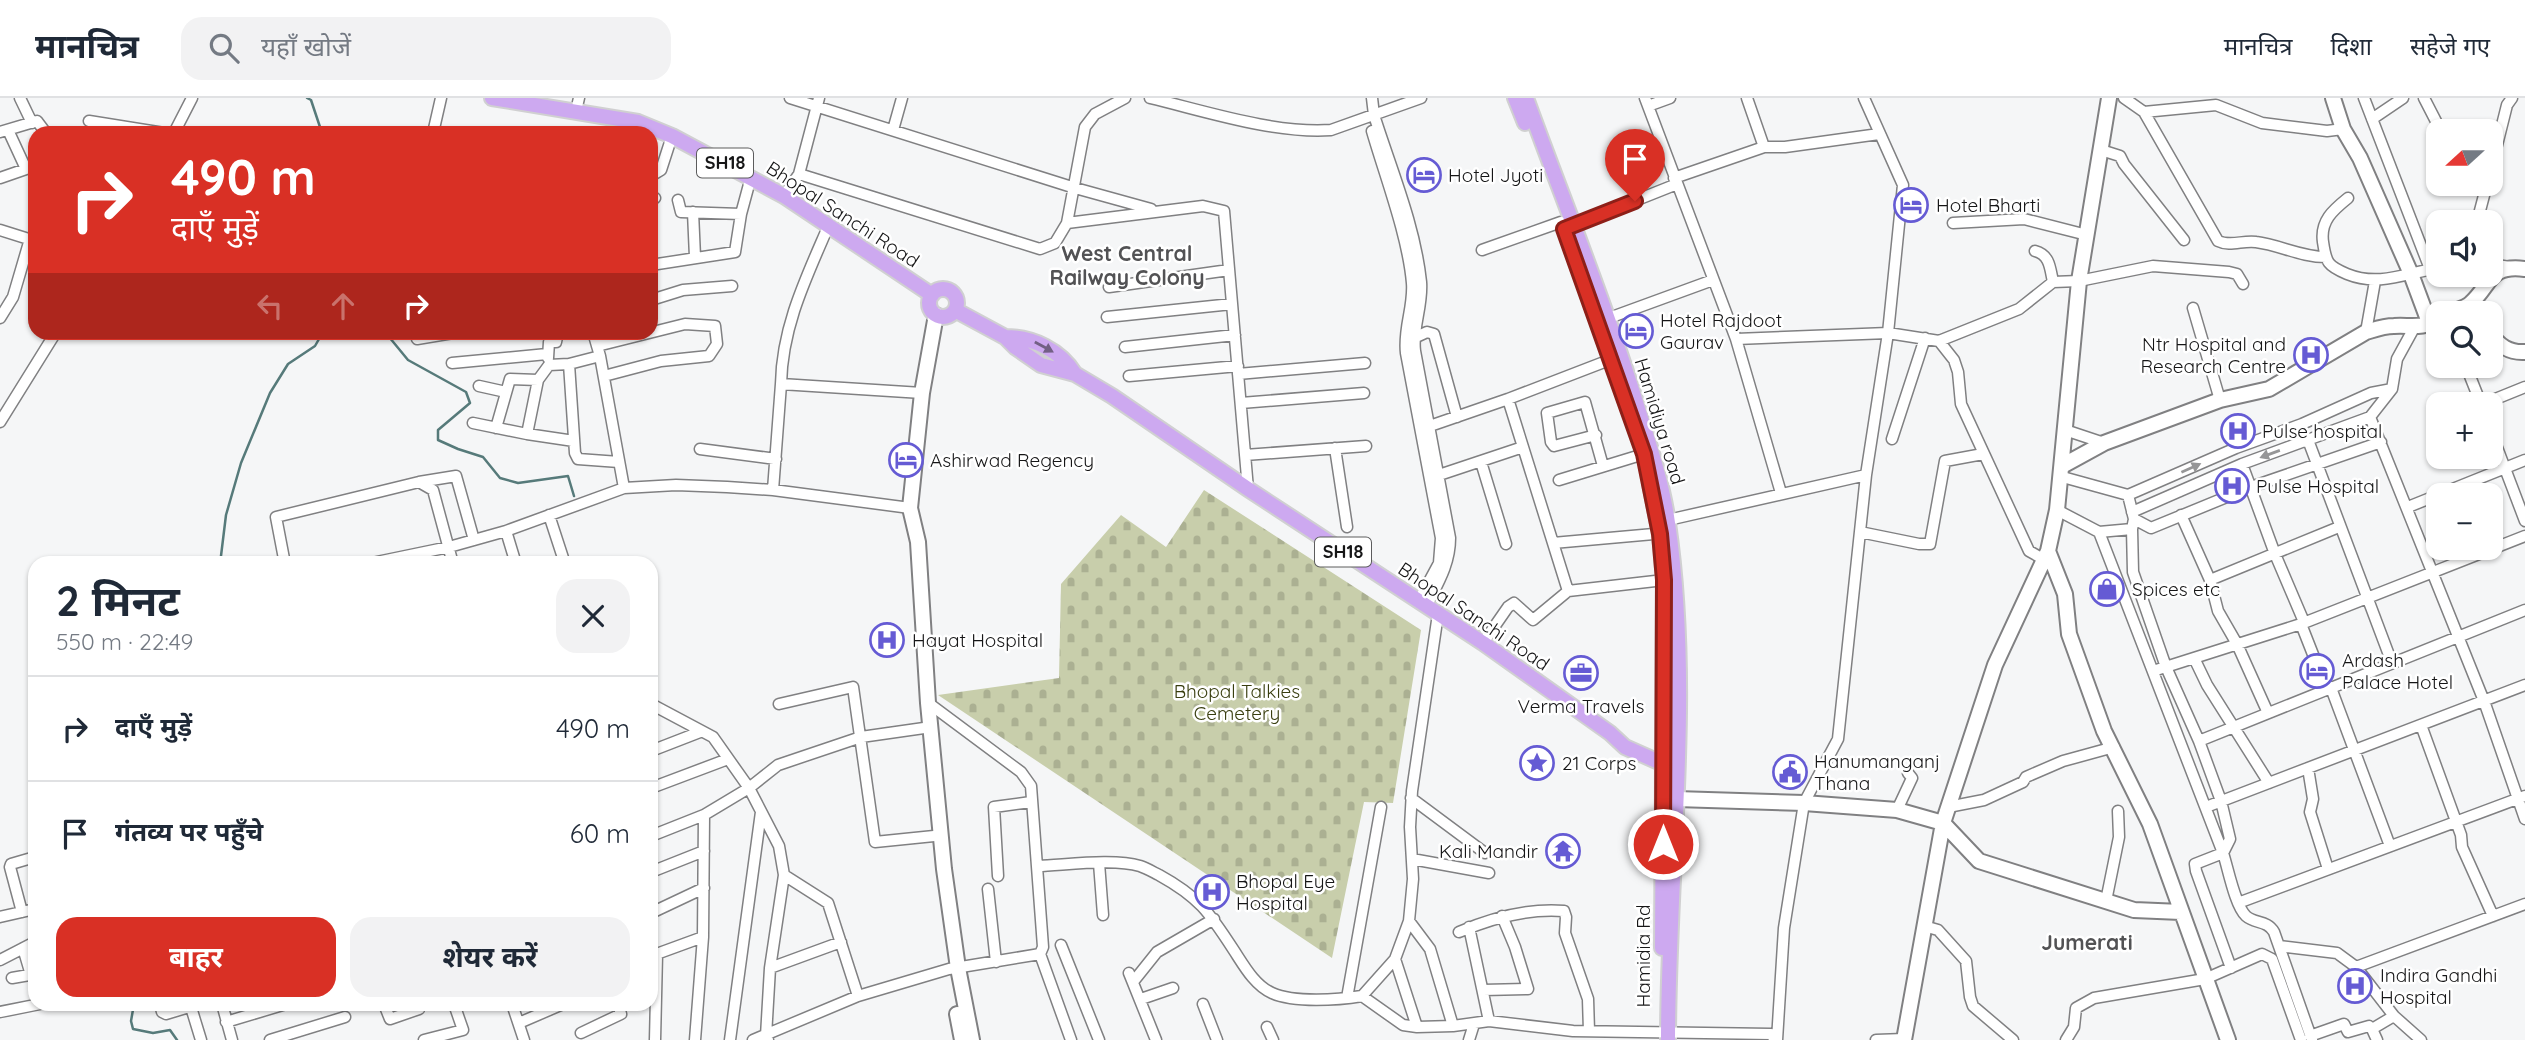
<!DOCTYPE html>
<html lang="hi">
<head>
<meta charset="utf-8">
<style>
	:root { --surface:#fff; --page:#f2f2f3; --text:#1f2937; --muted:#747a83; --line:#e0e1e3; --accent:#d93025 }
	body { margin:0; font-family:Quicksand,"Noto Sans Devanagari",sans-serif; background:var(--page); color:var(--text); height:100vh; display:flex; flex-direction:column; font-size:26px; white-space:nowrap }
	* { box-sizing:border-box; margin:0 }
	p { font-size:23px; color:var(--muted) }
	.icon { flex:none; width:38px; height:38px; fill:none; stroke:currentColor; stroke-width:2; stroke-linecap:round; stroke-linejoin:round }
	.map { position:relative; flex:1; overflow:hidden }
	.drawer { position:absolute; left:28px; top:458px; width:630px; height:455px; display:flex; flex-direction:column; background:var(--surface); border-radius:21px; box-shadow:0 2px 5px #0004 }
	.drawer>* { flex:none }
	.top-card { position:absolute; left:28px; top:28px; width:630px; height:214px; border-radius:21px; box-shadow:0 2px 5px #0004; background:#d93025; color:#fff; overflow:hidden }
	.needle { width:46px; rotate:249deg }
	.buttons { position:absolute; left:2426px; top:21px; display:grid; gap:14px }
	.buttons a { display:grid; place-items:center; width:77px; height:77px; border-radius:14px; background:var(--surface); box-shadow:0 2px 5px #0004; font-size:35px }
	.pin { position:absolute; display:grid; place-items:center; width:60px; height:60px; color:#fff; margin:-72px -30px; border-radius:50% 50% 50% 0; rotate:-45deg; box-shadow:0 0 7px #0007 }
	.pin .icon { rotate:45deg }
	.me { position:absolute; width:77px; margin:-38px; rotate:0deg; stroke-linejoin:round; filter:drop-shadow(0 0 5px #0008) }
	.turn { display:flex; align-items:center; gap:24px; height:147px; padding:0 28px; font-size:32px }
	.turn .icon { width:91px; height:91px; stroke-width:2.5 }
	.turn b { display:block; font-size:49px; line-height:60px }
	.lanes { display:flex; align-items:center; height:66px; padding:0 28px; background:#0003; justify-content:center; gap:35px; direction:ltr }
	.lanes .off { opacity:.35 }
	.round { display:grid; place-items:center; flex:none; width:74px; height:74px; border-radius:21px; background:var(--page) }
	.summary { display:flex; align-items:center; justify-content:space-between; height:119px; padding:0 28px }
	h1 { font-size:42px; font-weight:700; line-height:52px }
	.action { display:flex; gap:14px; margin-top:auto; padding:14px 28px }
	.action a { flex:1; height:80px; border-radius:21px; background:var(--accent); color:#fff; font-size:28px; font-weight:700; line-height:80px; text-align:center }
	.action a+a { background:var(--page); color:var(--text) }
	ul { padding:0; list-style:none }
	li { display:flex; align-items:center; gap:21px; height:105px; padding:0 28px; border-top:2px solid var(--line) }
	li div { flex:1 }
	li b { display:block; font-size:26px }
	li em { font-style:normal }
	header { display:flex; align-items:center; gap:42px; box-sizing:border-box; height:98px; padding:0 35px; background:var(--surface); border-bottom:2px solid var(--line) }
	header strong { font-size:33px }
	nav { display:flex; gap:38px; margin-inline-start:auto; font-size:24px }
	.search { width:490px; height:63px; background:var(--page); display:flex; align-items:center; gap:18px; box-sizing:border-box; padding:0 24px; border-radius:21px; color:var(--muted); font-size:26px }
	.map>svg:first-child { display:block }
</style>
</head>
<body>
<header>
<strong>मानचित्र</strong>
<div class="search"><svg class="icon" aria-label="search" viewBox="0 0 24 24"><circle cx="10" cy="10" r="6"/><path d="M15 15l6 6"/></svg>यहाँ खोजें</div>
<nav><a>मानचित्र</a><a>दिशा</a><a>सहेजे गए</a></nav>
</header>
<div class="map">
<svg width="2525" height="942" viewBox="0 0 2525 942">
	<defs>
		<pattern id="cemetery-stones" width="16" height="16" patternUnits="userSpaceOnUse" patternTransform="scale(1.75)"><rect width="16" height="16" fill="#c8ceab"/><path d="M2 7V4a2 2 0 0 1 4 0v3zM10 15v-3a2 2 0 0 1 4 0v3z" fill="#abb092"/></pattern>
	</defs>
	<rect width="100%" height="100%" fill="#f5f6f7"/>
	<path fill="url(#cemetery-stones)" d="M1204,392L1421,532L1393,705L1364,704L1332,860L938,597L1059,580L1061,486L1121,417L1166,449Z"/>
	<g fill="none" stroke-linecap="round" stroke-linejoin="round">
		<path stroke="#567a7a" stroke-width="2.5" d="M307,0L311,2L322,35
			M385,234L408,262L466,294L470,305L438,332V342L458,351L483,359L500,380L518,385L568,378L574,398
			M220,466L226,417L241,365L270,295L288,266L315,248L323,234
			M134,906L131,923L133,931L153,935L170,932L177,942"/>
		<g stroke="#808082" stroke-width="13">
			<path id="street" d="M20,0L32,25
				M790,0L1075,90L1151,111
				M1150,0C1205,13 1274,36 1331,32L1421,0
				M1372,0L1374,17C1391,71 1415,127 1421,184C1423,208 1412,230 1415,253L1450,440C1450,466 1438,485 1426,509
				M1645,0L1736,241L1781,395
				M1747,0L1764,49
				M2124,0L2144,14L2218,143C2230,149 2243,142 2256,144C2280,147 2301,159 2326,159
				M2364,0L2430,171
				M2424,0L2441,33
				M1648,8L1670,0
				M576,13L579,0
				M2144,14L2216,7L2262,25L2327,33L2343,31
				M2372,21L2403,0
				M89,23L164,35
				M893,32L902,0
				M1372,33C1385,78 1408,138 1412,185C1414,209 1403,230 1406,255L1441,440L1439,465L1418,504
				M0,34L37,23L46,35
				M174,35L192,0
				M433,35L441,0
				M2101,52L2120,58L2124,66L2184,142
				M2490,75L2507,7L2512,0
				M799,76L1040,151L1055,145L1067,125L1085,29L1095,16L1125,0
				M651,78L661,72L672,38
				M0,80L26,71L8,32
				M1674,80L1764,49H1785L1879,36
				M784,98L799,76L819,0
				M2348,100C2333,112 2320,123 2323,144C2326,165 2328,168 2347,176C2379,189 2406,175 2438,170
				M651,101L655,100
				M678,102L681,114L741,116
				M693,114L695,159
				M2477,124L2487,86
				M1067,125L1203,108L1224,113L1248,391
				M1953,125L2024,121L2087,137
				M1564,131L1677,86
				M0,132L35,143
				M1482,152L1561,124
				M2035,153C2050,157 2050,170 2053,184
				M2490,166L2510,169
				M651,167L735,154L741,116L751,79
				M1109,189L1229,172
				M651,202L683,192L732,188
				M2193,210L2220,302
				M1107,219L1232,206
				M0,220L13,199L30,141
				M1598,224L1713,182
				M593,234L600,258L624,390
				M2366,234L2375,183
				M1414,240L1427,234L1434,236L1457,319
				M417,241L459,234
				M1736,241L1888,235L1939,243L2019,211L2053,184L2079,183L2153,168L2229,174L2237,176L2243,186
				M1939,243L1954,262L1958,274L1961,306L2029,453L2043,461
				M597,248L685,226L715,228L717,246L709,258L661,263L604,278
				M1125,249L1235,237
				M548,260L549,244H556L558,234
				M452,265L547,256
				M569,266L575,355L578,361L619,364
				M2466,268L2481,306
				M1238,276L1365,265
				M1129,278L1238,268
				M781,286C782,229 806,180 828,129
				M479,288L506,294
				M1508,301L1568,493
				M1241,305L1364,295
				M2483,306L2525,289
				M2370,319L2484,603L2525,721
				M0,324L56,234
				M473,325L527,336L574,343
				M496,330L510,281L538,282
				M1424,330L1508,301L1612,261
				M2490,331L2525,423
				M2065,332L2104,345
				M527,336L538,282L549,267L569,266L600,258
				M1596,337L1554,348L1551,344L1547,315L1585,304L1603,368
				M1892,341L1925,240
				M2308,342L2392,565
				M1335,350L1347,429
				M700,351L776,361
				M1245,357L1366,348
				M1481,364L1506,446
				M2242,366L2275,456L2304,524
				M1439,377L1523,349
				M2059,378L2128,397L2236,350L2302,326L2371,295L2392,291
				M1559,382L1644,356
				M419,384L433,392L453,466
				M773,392L781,286L922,295
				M2408,409L2525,362
				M2057,412L2099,434L2223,755C2228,770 2235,808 2246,818C2255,826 2267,822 2274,834L2312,942
				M2132,414L2242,366L2370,319L2392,291L2397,261L2414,230
				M549,417L565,466
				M2181,417L2210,482L2218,513L2237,546L2268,615
				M2134,421L2151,430L2251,389L2381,344
				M1668,422L1866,377
				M2132,431L2133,474L2166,569L2199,643L2221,703L2230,741L2223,755L2195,766L2196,773L2231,870
				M506,433L516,466
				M1860,434L1919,446H1930L1945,363L1983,356
				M2099,434L2132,431L2134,421L2128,397
				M1553,445L1665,435
				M285,466L276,419L419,384L456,378L474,442
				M367,466L449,449L506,433L624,390L676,387L727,389L773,392L910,410
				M2210,482L2339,429
				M2301,526L2325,587L2331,590L2390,748
				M1483,545L1508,509L1514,505L1533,522L1568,493L1664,482
				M2194,560L2207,587L2269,685
				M2153,573L2301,526L2525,438
				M927,604L1021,674L1031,688L1043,849L1040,856L1071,942
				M651,606L713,639L749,690L779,748L784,777L770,870L766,938L768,942
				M779,606L853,589L875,744L934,738
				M2421,627L2461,737L2462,749L2493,818
				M2199,643L2525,512
				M651,653L700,634
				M2308,670L2313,701L2310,714L2328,771
				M651,690L728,661
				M1411,700L1485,755
				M1948,709L1984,702L2023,684L2026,679L2063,663L2114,649
				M2206,709L2525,587
				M1897,712L1912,680L1908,675
				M651,738L704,717L749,690L778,667L861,639L931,629
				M1412,761L1489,775
				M1099,765L1103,817
				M1038,768C1066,767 1114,760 1140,768C1146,770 1153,774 1159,777C1199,799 1209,814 1233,851C1243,866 1254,887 1272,895C1294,905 1338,902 1362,898L1403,927L1417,929L1453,928L1489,923L1573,933L1771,936L1775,942
				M651,774L704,753
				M784,777L828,805L858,898
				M998,778L994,709L1031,704
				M988,791L996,864
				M2106,803L2119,739L2118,713
				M2238,805L2525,698
				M22,814L10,769L11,766L35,759
				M651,815L704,790
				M0,819L35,811
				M1409,823L1430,851L1453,928
				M1924,828L1938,832L1966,863L1970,899L1973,908L2013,942
				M1469,829L1489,923
				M1459,834C1492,820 1528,810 1564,813L1566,819L1565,835L1588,901L1589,933
				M1061,847L1099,942
				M2279,848L2337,855L2356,869L2394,918L2421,942
				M23,850L31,877
				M651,858L703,839
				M1395,861L1417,929
				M0,862L35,844
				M2356,869L2525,806
				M770,870L841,844
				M1129,875L1156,942
				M12,880L35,876
				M1133,884L1157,854L1214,821
				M1483,892L1528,891L1515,849L1502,818
				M1362,898L1395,861L1409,823L1413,781L1410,729L1412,693L1438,516
				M1347,900L1381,709
				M1141,901L1173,890
				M160,906L162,914L166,916L199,906
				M190,906L201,942
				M222,906L232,942
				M384,906L390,921L419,911L418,906
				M512,906L524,942
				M1203,906L1217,942
				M0,914L40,906
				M226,924L286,906
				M519,925L563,906
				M1267,929L1273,942
				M2372,931L2377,942
				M581,935L621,916L618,906
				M2310,938L2344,926L2348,934L2369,928L2372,931L2394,918
				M270,942L345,919
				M424,942L463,932L454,906
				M655,942L657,856
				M695,942L703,839L704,717
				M730,942L761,714
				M753,942L858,898L949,871L1040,856
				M1469,942L1474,926
				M1777,942L1784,830L1804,705L1838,641L1866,377L1888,235L1903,87L1864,0
				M1876,942L1904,941
				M2066,942L2074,929L2076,910L2094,900L2205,881L2262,856L2272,861L2301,942"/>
		</g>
		<g stroke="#808082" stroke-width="18">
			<path id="secondary" d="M2333,0L2343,31L2360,60L2411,176L2430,227
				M2450,215C2456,212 2466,210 2471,205C2491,187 2489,166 2525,171
				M936,217L922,295L910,410L918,444L928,605L944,771L958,870L972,942
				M2490,235C2499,248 2509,255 2525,254
				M2062,368L2104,345L2220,302L2269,291L2366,234C2376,231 2384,228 2394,228C2410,227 2423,231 2438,222
				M2048,453L2065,496L2069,536L2104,633L2150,726L2228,942
				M1676,701L1804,705L1897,712L1943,725L1979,763L2134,812L2181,814
				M957,916L962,942
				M1904,942L1943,725L1995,567L2048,453L2057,412L2079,183L2109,0"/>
		</g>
		<g stroke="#d0d0d1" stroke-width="18">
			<path id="primary" d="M492,0L638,24L672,38L784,98L932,197
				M1515,0L1525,25
				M1526,0C1562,99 1602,197 1634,298C1647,340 1662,382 1668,425C1693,596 1668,770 1668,942
				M929 205a14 14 0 1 1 28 0a14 14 0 1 1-28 0Z
				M955,212L1005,239L1015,249L1041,267L1075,276L1112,298L1248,391L1483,545L1610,635L1625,649L1670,669
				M1005,239C1033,239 1060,252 1075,276
				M1650,385L1660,436L1664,482L1662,850"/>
		</g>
		<use href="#street" stroke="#fff" stroke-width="10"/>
		<use href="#secondary" stroke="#fff" stroke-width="14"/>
		<use href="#primary" stroke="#cda9f0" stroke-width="14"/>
	</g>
	<defs><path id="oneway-solid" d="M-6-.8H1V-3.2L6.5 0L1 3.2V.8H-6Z" transform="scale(1.75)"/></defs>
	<use fill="#726084" href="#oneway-solid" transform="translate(1044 249) rotate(29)"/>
	<g fill="#969697">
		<use href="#oneway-solid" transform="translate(2270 356) rotate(160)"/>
		<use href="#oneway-solid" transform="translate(2191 370) rotate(-24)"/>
	</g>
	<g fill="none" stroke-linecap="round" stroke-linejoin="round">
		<g stroke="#8d1f18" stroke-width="18">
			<path id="route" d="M1635,103L1564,131L1644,356L1660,436L1664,482L1663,746"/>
		</g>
		<use href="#route" stroke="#d93025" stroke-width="12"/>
	</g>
	<defs>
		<g id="hotel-ring" transform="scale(1.75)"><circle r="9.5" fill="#fff" stroke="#655bd4" stroke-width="1.5"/><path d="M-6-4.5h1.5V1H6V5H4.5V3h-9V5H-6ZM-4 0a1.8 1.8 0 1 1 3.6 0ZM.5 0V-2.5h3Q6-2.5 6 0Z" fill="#655bd4"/></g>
		<g id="hospital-ring" transform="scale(1.75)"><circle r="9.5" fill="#fff" stroke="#655bd4" stroke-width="1.5"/><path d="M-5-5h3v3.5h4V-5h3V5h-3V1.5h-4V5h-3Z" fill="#655bd4"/></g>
		<g id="shop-ring" transform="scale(1.75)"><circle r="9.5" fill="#fff" stroke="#655bd4" stroke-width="1.5"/><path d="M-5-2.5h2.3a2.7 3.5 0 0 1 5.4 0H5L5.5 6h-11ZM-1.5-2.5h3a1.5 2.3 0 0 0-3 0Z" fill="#655bd4"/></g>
		<g id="office-ring" transform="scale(1.75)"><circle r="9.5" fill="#fff" stroke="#655bd4" stroke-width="1.5"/><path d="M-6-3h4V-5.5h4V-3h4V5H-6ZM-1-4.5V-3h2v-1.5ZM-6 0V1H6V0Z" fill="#655bd4"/></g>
		<g id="sight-ring" transform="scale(1.75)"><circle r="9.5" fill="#fff" stroke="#655bd4" stroke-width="1.5"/><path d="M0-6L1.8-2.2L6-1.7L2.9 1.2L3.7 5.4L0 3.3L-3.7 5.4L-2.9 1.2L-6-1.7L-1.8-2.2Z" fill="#655bd4"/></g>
		<g id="civic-ring" transform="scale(1.75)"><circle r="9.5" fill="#fff" stroke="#655bd4" stroke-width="1.5"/><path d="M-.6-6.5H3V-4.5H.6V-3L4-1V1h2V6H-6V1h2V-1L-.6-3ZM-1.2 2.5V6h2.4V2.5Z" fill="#655bd4"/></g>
		<g id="temple-ring" transform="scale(1.75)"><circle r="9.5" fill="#fff" stroke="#655bd4" stroke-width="1.5"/><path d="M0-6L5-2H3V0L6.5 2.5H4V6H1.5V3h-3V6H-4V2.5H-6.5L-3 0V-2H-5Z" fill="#655bd4"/></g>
	</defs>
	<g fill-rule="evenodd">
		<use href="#hotel-ring" x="1424" y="77"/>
		<use href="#hotel-ring" x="1911" y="107"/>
		<use href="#hotel-ring" x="1636" y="233"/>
		<use href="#hospital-ring" x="2311" y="257"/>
		<use href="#hospital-ring" x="2238" y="333"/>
		<use href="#hotel-ring" x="906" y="362"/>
		<use href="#hospital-ring" x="2232" y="388"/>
		<use href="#shop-ring" x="2107" y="491"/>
		<use href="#hospital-ring" x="887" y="542"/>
		<use href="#hotel-ring" x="2317" y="573"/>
		<use href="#office-ring" x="1581" y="575"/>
		<use href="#sight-ring" x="1537" y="665"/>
		<use href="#civic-ring" x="1790" y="674"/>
		<use href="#temple-ring" x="1563" y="753"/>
		<use href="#hospital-ring" x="1212" y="794"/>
		<use href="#hospital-ring" x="2355" y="888"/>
	</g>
	<g text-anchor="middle" stroke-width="5" stroke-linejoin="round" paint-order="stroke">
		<g fill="#fff" stroke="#5c5c5d" stroke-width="2">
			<rect x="697" y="50.5" width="56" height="29" rx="5"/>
			<rect x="1315" y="439.5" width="56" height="29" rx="5"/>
		</g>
		<g font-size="18" font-weight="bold" fill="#161617">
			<text x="725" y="71">SH18</text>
			<text x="1343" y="460">SH18</text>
		</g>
		<g font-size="19" fill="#161617" stroke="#fff" text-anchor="start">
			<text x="1448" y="84">Hotel Jyoti</text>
			<text x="1936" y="114">Hotel Bharti</text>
			<text x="1660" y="229">Hotel Rajdoot<tspan x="1660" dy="22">Gaurav</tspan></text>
			<text x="2286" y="253" text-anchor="end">Ntr Hospital and<tspan x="2286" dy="22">Research Centre</tspan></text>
			<text x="2262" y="340">Pulse hospital</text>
			<text x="930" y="369">Ashirwad Regency</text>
			<text x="2256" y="395">Pulse Hospital</text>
			<text x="2132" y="498">Spices etc</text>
			<text x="912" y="549">Hayat Hospital</text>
			<text x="2342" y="569">Ardash<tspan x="2342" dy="22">Palace Hotel</tspan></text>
			<text x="1581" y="615" text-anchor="middle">Verma Travels</text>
			<text x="1814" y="670">Hanumanganj<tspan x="1814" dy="22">Thana</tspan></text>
			<text x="1562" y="672">21 Corps</text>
			<text x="1538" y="760" text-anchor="end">Kali Mandir</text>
			<text x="1236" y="790">Bhopal Eye<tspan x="1236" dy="22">Hospital</tspan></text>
			<text x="2380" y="884">Indira Gandhi<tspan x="2380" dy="22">Hospital</tspan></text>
		</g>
		<g font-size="19" fill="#161617" stroke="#fff">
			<text transform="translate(843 116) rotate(33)" y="7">Bhopal Sanchi Road</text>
			<text transform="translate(1660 323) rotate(73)" y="7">Hamidiya road</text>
			<text transform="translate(1474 518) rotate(34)" y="7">Bhopal Sanchi Road</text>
			<text transform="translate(1643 858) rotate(-90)" y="7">Hamidia Rd</text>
		</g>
		<g font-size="19" fill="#393e0f" stroke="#fff">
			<text x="1237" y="600">Bhopal Talkies<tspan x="1237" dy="22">Cemetery</tspan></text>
		</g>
		<g font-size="21" font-weight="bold" fill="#525254" stroke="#fff">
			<text x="1127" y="163">West Central<tspan x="1127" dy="24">Railway Colony</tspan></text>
			<text x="2087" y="852">Jumerati</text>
		</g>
	</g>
</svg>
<div class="buttons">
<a><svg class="needle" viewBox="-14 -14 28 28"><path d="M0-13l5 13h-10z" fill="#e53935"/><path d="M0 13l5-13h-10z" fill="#747a83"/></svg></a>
<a><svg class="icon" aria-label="sound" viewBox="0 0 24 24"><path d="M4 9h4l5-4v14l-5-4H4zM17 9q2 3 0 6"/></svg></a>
<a><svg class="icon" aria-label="search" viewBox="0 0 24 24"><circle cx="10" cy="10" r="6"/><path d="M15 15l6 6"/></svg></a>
<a>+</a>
<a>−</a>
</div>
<div class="pin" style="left:1635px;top:103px;background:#d93025"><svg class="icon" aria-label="arrive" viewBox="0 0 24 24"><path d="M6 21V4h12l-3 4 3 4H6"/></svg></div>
<svg class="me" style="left:1663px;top:746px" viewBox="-20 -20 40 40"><circle r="17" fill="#d93025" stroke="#fff" stroke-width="3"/><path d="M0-11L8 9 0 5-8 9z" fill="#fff"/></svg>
<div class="top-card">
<div class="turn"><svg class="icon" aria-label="right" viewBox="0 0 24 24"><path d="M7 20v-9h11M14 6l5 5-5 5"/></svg><div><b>490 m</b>दाएँ मुड़ें</div></div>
<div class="lanes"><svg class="icon off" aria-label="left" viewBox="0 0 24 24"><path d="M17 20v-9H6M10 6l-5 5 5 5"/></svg><svg class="icon off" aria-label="ahead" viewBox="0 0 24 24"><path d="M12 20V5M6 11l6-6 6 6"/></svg><svg class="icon" aria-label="right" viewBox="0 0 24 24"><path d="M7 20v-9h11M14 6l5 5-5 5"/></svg></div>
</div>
<section class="drawer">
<div class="summary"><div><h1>2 मिनट</h1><p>550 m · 22:49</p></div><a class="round"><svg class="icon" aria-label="close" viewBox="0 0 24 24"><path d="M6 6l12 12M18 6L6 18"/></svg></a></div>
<ul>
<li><svg class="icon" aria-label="right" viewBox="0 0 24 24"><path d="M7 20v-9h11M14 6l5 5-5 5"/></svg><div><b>दाएँ मुड़ें</b></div><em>490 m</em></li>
<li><svg class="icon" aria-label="arrive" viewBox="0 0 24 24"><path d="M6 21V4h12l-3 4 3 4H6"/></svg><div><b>गंतव्य पर पहुँचे</b></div><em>60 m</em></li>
</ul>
<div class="action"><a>बाहर</a><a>शेयर करें</a></div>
</section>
</div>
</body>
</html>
